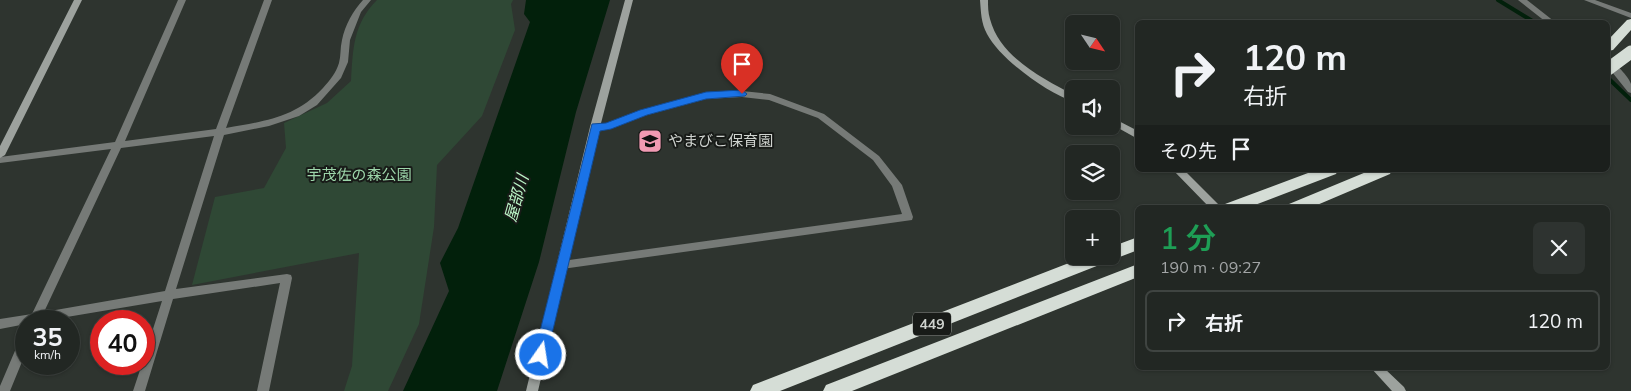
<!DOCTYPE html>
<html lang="ja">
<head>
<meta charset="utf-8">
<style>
	:root { --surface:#222723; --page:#2e3330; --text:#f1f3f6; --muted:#a2a5a6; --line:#3f4441 }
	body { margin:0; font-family:Mulish,"Noto Sans JP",sans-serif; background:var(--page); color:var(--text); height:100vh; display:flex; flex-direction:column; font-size:19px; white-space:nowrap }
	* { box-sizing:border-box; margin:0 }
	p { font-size:16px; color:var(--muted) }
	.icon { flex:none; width:28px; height:28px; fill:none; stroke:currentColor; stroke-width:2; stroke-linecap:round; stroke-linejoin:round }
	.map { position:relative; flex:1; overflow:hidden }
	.sheet { position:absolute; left:1135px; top:205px; width:475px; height:165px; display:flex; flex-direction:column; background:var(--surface); border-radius:8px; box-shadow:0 1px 4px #0004,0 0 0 1px var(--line) }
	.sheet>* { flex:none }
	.hud { position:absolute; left:1135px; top:20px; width:475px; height:152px; border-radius:8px; box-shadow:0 1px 4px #0004,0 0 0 1px var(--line); background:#222723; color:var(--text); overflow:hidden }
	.needle { width:32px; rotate:125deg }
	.tools { position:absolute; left:1065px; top:15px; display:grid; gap:10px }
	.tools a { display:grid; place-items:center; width:55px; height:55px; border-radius:8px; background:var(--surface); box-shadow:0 1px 4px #0004,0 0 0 1px var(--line); font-size:25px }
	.speed { position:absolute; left:15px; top:310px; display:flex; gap:10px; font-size:25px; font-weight:700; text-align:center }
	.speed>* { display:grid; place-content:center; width:65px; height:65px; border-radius:50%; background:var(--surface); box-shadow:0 1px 4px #0004,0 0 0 1px var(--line); line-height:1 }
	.speed small { font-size:12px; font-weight:400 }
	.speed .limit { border:8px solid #d22; background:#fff; color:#111 }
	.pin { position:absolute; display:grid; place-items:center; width:42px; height:42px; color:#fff; margin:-51px -21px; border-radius:50% 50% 50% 0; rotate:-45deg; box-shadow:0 0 5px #0007 }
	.pin .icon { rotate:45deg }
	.me { position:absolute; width:55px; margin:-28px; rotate:13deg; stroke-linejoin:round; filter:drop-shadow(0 0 4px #0008) }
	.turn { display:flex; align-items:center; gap:18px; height:105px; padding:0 25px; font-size:22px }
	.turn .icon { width:65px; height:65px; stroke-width:2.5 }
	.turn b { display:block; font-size:35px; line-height:42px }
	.then { display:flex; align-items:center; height:48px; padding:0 25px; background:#0003; gap:10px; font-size:19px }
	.round { display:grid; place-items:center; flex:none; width:52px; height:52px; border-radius:8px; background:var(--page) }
	.head { display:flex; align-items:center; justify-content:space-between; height:85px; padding:0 25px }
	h1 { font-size:30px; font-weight:600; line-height:38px; color:#1e9e55 }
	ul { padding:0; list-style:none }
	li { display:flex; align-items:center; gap:15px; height:62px; margin:0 10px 8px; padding:0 15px; border:2px solid var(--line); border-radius:8px }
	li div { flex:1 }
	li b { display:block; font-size:19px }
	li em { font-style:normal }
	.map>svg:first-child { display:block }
</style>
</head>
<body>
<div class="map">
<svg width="1631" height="391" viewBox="0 0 1631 391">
	<rect width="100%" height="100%" fill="#2e342f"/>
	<path fill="#2f4835" d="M377,0H513L511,4L515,30L482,116L437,165L434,227L419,324L388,391H344L352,366L359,253L192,285L215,197L264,188L286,148L284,123L327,103L351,81C353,49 353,24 377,0Z"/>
	<path fill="#02200b" d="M526,0H610L576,112L539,262L497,391H403L449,291L440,263L458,228L530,22L524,14Z"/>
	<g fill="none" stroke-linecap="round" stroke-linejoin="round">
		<path stroke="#02200b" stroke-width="4" d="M1498,0L1534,22
			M1608,78L1631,100"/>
		<path fill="#767a77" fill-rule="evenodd" d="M178,0H186L125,141L216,129L264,0H272L226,128C265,121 295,118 323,88C330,80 336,73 339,63C341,56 340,48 342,40C345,25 353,11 363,0H371L361,12L350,40L348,62L341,78L317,105L299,116L269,126L224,135L176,289L287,274L291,275L292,278L269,391H257L280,283L173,299L145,391H133L142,364H144V357L162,301L43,321H26V324L0,329V319L32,314L111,149L0,163V157L115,142ZM214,136L165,291L44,312L121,148Z
			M1518,0H1527L1555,22H1546Z
			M1584,0H1595L1631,13V18Z
			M1608,59C1615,62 1629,77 1631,84C1631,87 1631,90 1631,93L1628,92L1608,67Z
			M742,91L770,94L824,114L879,156L902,185L913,217L912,220L562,269L558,268L557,265L558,262L562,261L902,214L892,186L873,160L818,118L769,100L742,97L706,99L647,115L607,130H595L590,127L592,125L606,124L641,111L706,93Z
			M26,334V352L10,391H0V386L20,339L22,336Z"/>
		<path fill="#9da29e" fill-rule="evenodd" d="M74,0H82L5,155L0,158V146Z
			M625,0H633L600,127L538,391H526L590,127Z
			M980,0H988C988,6 988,13 990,19C1000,57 1042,78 1074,95V102C1047,93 1000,59 987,34C981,23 981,12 980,0Z
			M1111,117L1138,131V139L1111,124Z
			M1173,170H1184L1222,208H1210Z
			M1371,368H1384L1404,387L1406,391H1392Z"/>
		<path fill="#d5ddd6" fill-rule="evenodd" d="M1631,19V30L1613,50L1608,51V40L1627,20Z
			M1316,170H1338L1336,174L1247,208H1223L1225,204Z
			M1371,170H1392L1390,174L1310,208H1287L1289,204Z
			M1138,237V250L1117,258L780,391H750L753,385L1087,256H1111V247Z
			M1138,264V277L852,391H823L826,385Z"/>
		<path stroke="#d5ddd6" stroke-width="13" d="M1608,69L1631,52"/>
	</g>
	<path fill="#1a73e8" stroke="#114b97" d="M742,90L747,94L745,96L706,99L647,115L611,129L600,131L547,355L545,359H536L534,355L592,124L606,123L640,110L706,92Z"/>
	<defs>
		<g id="school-square" transform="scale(1.25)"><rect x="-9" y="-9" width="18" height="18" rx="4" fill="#f19ab3" stroke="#181b18"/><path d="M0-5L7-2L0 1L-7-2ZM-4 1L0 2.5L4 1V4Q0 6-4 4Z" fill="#111"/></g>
	</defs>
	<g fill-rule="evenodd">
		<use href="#school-square" x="650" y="141"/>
	</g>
	<g text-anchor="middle" stroke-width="4" stroke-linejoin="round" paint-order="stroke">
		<rect fill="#181b18" stroke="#989c98" stroke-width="1" x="913" y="312.5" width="38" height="23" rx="4"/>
		<g font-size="14" font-weight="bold" fill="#cfd3cf">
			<text x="932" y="329">449</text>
		</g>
		<g font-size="15" fill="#cfd3cf" stroke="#181b18" text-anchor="start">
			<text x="668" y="146">やまびこ保育園</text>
		</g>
		<g font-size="15" fill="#9dd6aa" stroke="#181b18">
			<text x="359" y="180">宇茂佐の森公園</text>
		</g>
		<g font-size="16" font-style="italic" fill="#bbf5c7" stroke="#181b18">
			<text transform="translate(516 198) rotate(-74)" y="6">屋部川</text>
		</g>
	</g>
</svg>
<div class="tools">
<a><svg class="needle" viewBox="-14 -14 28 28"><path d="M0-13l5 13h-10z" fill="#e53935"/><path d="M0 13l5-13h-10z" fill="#a2a5a6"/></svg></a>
<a><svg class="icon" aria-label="sound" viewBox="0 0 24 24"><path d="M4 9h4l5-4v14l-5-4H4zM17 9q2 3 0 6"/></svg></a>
<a><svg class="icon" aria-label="layers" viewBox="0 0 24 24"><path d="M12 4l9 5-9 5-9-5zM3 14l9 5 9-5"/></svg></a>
<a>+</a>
</div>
<div class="speed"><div>35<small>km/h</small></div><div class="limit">40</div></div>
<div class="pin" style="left:742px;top:94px;background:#d93025"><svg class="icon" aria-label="arrive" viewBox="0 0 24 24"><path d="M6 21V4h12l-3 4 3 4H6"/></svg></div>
<svg class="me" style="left:541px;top:355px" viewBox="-20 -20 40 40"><circle r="17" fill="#1a73e8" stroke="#fff" stroke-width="3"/><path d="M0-11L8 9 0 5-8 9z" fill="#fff"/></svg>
<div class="hud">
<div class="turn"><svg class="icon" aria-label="right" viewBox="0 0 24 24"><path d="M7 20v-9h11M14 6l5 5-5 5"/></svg><div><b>120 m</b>右折</div></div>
<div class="then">その先<svg class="icon" aria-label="arrive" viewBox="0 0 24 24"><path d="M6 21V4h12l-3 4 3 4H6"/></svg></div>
</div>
<section class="sheet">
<div class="head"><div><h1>1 分</h1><p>190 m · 09:27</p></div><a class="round"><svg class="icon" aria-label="close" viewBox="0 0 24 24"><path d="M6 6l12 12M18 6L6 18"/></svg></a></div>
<ul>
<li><svg class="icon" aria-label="right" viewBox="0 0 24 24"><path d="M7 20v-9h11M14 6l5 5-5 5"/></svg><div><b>右折</b></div><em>120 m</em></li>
</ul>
</section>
</div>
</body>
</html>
